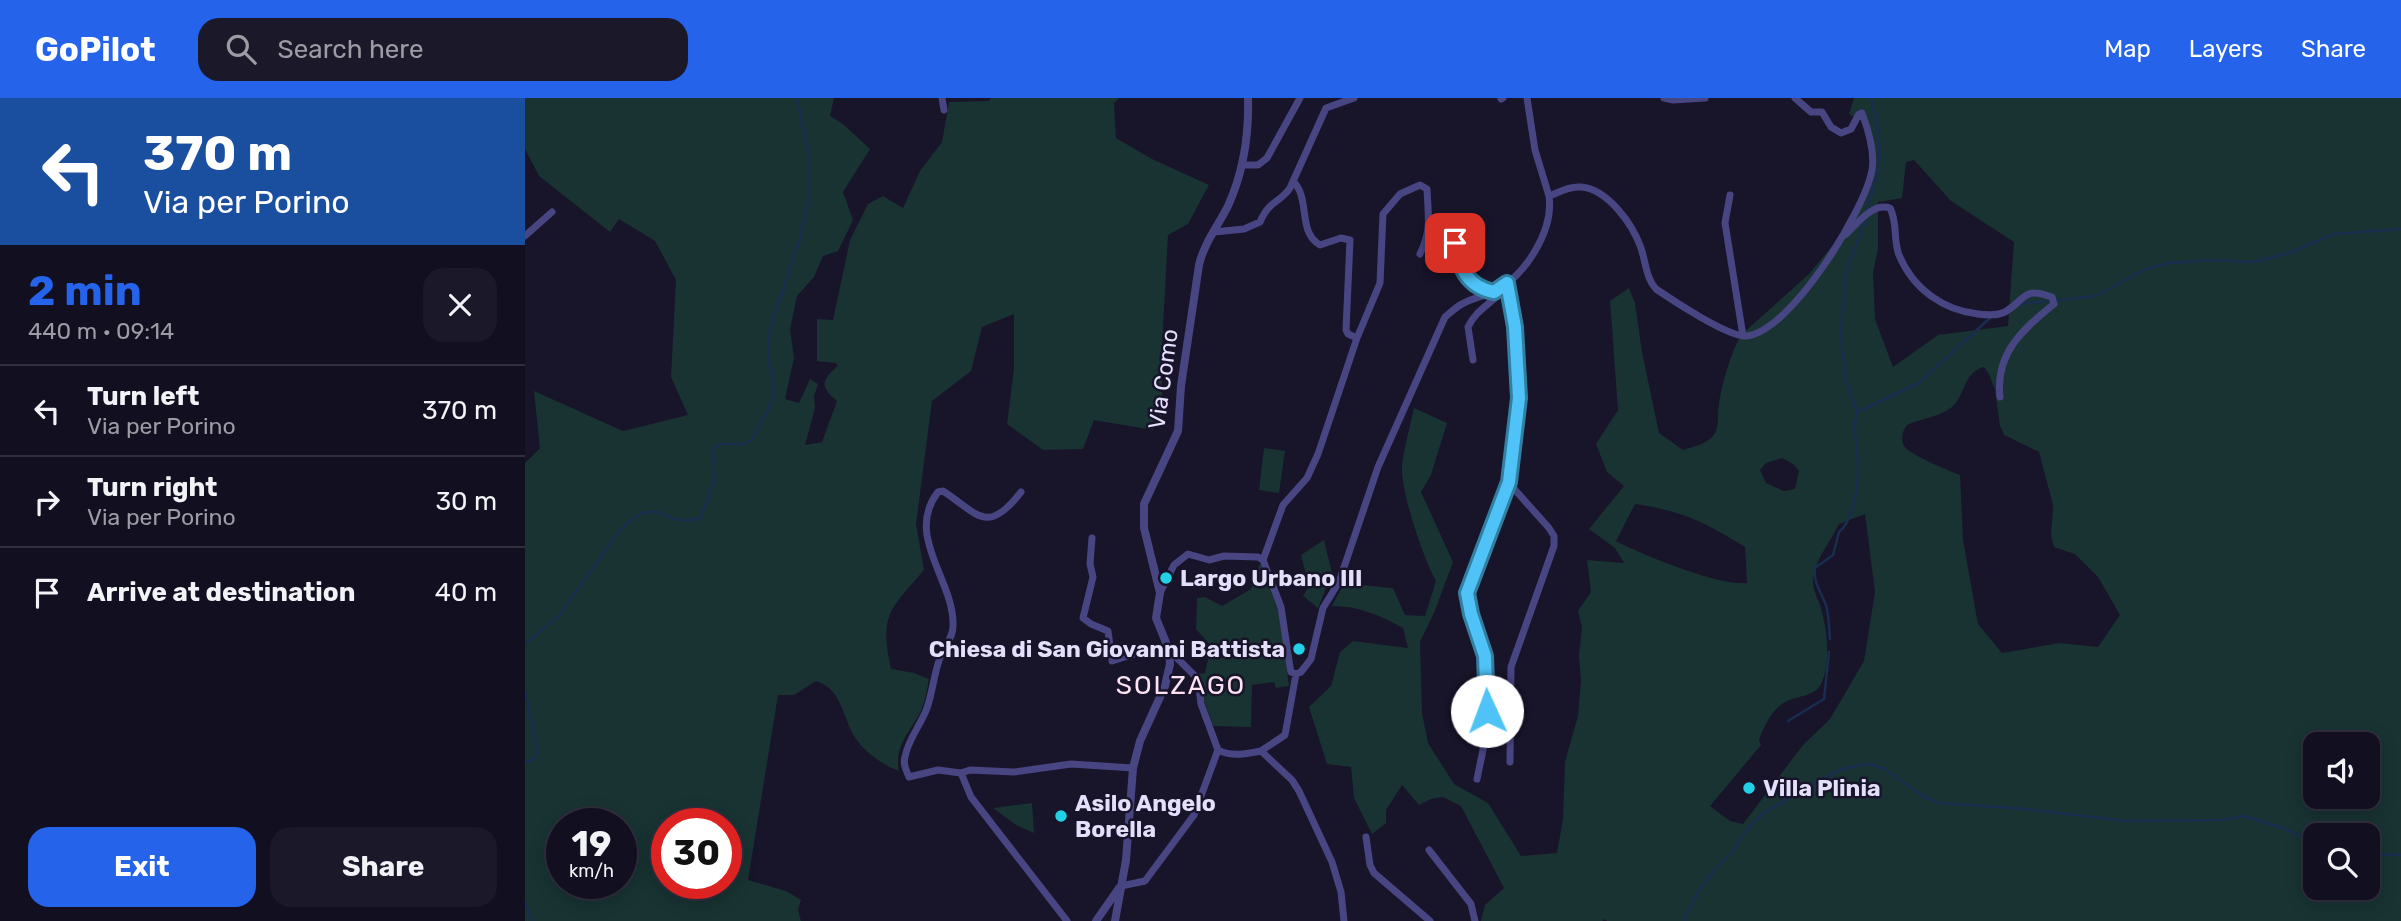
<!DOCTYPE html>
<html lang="en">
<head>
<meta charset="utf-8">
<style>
	:root { --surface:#120f20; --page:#1b1829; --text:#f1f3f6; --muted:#9c9ca5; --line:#312f3e; --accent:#2563eb }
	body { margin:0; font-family:Rubik,sans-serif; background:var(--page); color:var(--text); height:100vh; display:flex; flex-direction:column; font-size:26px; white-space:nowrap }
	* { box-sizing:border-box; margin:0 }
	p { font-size:23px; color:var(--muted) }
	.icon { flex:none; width:38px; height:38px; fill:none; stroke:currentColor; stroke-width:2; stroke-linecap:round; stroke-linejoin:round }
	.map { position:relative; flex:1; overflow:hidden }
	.panel { display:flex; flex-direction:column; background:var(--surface); width:525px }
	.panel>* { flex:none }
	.top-card { background:#1a4fa0; color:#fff; overflow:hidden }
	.buttons { position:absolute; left:1778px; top:634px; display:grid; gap:14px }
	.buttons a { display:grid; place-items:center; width:77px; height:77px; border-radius:14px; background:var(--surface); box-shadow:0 4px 18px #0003,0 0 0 2px var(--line); font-size:35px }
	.speed { position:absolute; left:21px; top:710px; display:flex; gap:14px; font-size:35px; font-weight:700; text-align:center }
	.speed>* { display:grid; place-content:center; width:91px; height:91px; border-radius:50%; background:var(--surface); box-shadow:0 4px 18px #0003,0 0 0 2px var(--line); line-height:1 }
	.speed small { font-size:18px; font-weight:400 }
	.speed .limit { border:10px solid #d22; background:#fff; color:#111 }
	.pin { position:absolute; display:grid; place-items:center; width:60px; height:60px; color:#fff; margin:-30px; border-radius:14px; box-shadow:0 4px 10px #0006 }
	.me { position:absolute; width:77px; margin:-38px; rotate:358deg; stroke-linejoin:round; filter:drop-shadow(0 0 5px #0008) }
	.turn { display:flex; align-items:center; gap:24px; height:147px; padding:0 28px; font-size:32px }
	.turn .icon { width:91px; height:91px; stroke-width:2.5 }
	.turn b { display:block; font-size:49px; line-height:60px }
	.round { display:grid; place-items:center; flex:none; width:74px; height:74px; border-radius:21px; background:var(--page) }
	.headline { display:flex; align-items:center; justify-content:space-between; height:119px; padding:0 28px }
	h1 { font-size:42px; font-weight:700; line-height:52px; color:var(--accent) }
	.button { display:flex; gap:14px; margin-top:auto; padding:14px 28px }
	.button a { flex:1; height:80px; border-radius:21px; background:var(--accent); color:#fff; font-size:28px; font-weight:700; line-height:80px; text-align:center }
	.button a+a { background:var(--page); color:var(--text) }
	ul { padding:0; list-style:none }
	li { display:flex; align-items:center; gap:21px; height:91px; padding:0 28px; border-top:2px solid var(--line) }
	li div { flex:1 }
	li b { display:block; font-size:26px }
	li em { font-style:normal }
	header { display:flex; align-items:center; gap:42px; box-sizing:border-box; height:98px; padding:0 35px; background:var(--accent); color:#fff }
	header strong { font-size:33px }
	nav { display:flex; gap:38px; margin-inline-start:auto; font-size:24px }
	.search { width:490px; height:63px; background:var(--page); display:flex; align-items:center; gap:18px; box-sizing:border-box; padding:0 24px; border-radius:21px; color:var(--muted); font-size:26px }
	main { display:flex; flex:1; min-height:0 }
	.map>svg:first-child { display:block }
</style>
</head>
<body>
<header>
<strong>GoPilot</strong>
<div class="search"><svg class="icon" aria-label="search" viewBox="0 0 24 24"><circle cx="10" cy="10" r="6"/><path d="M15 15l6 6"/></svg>Search here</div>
<nav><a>Map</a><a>Layers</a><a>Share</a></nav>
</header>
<main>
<section class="panel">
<div class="top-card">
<div class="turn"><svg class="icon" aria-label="left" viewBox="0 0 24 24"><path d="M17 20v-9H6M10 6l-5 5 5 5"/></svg><div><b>370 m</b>Via per Porino</div></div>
</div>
<div class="headline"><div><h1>2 min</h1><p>440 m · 09:14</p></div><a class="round"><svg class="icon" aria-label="close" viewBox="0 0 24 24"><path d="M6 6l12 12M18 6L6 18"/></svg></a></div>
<ul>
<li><svg class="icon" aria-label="left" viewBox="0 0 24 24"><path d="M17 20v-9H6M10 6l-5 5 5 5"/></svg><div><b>Turn left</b><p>Via per Porino</p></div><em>370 m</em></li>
<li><svg class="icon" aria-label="right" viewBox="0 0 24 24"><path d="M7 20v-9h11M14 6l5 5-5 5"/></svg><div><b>Turn right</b><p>Via per Porino</p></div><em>30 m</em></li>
<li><svg class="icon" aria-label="arrive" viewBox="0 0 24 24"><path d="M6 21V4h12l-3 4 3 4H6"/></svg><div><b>Arrive at destination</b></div><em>40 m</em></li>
</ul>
<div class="button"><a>Exit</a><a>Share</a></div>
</section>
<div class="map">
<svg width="1876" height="823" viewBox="0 0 1876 823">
	<rect width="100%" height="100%" fill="#18142a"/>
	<path fill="#183332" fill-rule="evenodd" d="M0,0H309L305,18L318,26L345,51L318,94L328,122L313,153L298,158L289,179L272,198L265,231L269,260L260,301L274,305L285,281L293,286L289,298L290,310L280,347L297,344L312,303C294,289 297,281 313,268L311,265L292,263V221L308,222L325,142L343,106L358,98L378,110L395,73L417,44L424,4L464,3L466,0H594L589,5L591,40L627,61L684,87L663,126L643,137L637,248V318L628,332L569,322L558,351L518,352L482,326L489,271V216L457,229L446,273L407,303L391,426L399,472C365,512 354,516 366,571L389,575L404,581C402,593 400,604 395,615C384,635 369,649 374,673C360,668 344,657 334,645C317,625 320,592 291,583L269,597H253L223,782L261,793L276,802L273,812L276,823H0V365L15,350L9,293L98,333L163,317L146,279L151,182L130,143L94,121L85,134L14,78L0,51ZM37,726H96V786H37ZM201,726V786H142V726Z
		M1329,0H1876V823H1082L1080,821L1077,823H956L960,807L979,790L936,708L918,699L906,701L894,707L877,687L861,712V725L847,736L829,700L826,669L802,666L784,609L806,588L815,554L828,543L883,550L878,530C854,517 834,508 807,508L818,487C835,485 851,489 868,490L880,517L900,518L911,483C899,462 875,392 877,368C879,349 885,329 889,310L922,325L906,377L896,394L928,464L909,515L895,544L897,615L903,645L929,686L963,705L996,758L1032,755L1038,721L1040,664L1053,618L1056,583L1054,558L1057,529L1053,513L1066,494L1062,462L1099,465L1090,450L1064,431L1099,388L1082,374L1071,346L1093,312L1085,203L1104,190L1110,205L1117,254L1134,335L1158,352C1168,349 1181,346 1188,338C1195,330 1192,315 1194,306C1196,288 1207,252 1216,237L1284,176L1326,125L1348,76L1341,18L1329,19L1324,16ZM1389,62L1426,103L1489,144L1483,228L1413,237L1368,269L1350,221L1348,175L1353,151V104L1377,100L1381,64ZM1459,269L1464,276L1470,292L1475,328L1479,337L1514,354L1528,407L1526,437L1529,449L1550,456L1573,479L1595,517L1573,549L1535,545L1477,555L1453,526L1438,442L1435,377C1425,373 1383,356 1379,348C1375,341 1378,332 1382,327C1397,320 1417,319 1429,307C1441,294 1439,274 1459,269ZM1257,360L1268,366L1274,373L1270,391L1259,393L1241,385L1235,372L1241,365ZM1110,406C1158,413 1179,424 1220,449L1222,485C1193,488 1118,457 1091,443ZM1340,416L1350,494L1339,563L1305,621L1278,647L1218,726L1205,723L1185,708L1236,647L1234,642C1238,630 1246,614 1257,606C1269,597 1291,600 1297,584C1306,562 1302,532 1296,510C1294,502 1288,493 1288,484C1289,462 1305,445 1314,426ZM1790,646H1843V698H1790ZM1790,737H1843V789H1790Z
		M739,350L760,353L754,395L734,392Z
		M799,442L807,475L793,510L778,498L784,488L776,457Z
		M735,465L754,510L764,588L751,590L749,584L727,587L726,629L688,628L677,597L674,576L680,575L686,548L671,531L672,500L680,499L697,508L726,491Z
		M507,705L509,735L491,727L468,710Z"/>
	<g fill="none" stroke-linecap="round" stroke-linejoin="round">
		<path stroke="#182d4f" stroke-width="2.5" d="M1342,113C1345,99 1350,85 1353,71C1358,47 1351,23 1346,0
			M1494,206L1571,198L1621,171L1644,165L1690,162L1728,164L1764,155L1809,136L1876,131
			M1332,314L1321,282L1316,235L1321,175L1341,120
			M1305,541C1304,530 1304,517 1301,507C1296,494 1288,484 1290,470L1308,457L1314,434C1329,423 1335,381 1333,362C1332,342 1327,336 1332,314L1394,285L1466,219
			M0,546L34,518L93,435C136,389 135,433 176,420L190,378L188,351L195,346H219L228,341L250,298L243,256L245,232L276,138L284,96L283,51L272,0
			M0,591L13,652L11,660L0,665
			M1263,623L1299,601L1304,554
			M1259,683L1260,701
			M1843,756L1876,757
			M0,804L8,823
			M1159,823L1171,798L1187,775L1208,753L1222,731L1240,714L1295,682L1320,670L1344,666L1360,671L1399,699L1415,705L1501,711L1601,723L1698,722L1719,718L1758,730L1790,744"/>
		<path stroke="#484583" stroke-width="7" d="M417,0L419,12
			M1002,0L1010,52L1024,98
			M1139,0L1148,2L1180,0
			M1270,0L1286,14H1297L1306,29L1316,35L1326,31L1334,16L1337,15
			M976,1L978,0
			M718,67H733L742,60L775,0
			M768,83C786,101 772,134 795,147L816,140L825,142L821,232L823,236L832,240
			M1205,97L1200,125L1218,238
			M689,134L719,131L735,124C745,101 754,106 765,90L801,10L829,0
			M1320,137C1332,126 1348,104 1365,110C1373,125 1368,142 1374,157C1388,191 1418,212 1453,216C1462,217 1472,218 1480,214C1502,201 1497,188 1527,199L1529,206C1498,231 1470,255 1475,299
			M0,138L27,114
			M930,145C935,170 940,188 968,193
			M948,262L943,229C952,210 969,205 980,189
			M983,384L1024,430L1029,438V448L986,569L985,664
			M496,394C462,438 453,416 418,393L413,394C379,438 430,483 428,528C428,540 420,547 416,557C409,574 408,593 402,610C396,627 383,641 380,659C378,666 381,672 384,679L413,672L436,675L445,672L489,674L546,666L608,670
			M567,440L565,466L568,479L558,520L566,526L583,533L587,563L622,552H644L673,581L676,606L693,652C706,659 722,656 736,653L767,682L774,693L807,764L816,794L819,823
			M738,462L758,407L782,380L793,356L832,240L855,185L858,116L875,96L895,87L902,91C903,117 907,132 895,156
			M738,462L756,509L765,569L766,574L771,576
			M635,495L649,467L663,456L684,462L699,458L733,459L738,462
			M771,576L776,574L786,561L798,510L814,484L853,369L920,219C925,215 931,209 937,206C947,200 959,198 969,194C1000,178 1029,133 1024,98C1035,94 1044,88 1056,89C1083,91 1108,127 1116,150C1121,165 1121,180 1131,191C1147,202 1203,239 1221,238C1265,235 1340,112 1347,72C1350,54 1343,31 1337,15
			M736,653L760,637L771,576
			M436,675L446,699L542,823
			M952,681L959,647L962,613L960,568L957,546L946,516L942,495L983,384L994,300L990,229L982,185
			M841,739L845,767L849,775L905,823
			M904,752L946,806L950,823
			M596,788L620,783L669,717L693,652"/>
		<path stroke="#484583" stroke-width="8" d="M571,823L594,790
			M590,823L601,762L608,670L615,643L640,588L645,566L644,552L631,520L635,495L619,430V406L653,333L656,288L674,167C679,145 693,128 703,108C719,73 724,38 723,0"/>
	</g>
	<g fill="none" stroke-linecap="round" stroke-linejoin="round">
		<g stroke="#337fa1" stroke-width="18">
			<path id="route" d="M930,145C934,169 942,189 969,194L982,185L990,229L994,300L984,384L942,495L946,516L960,558L962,613"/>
		</g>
		<use href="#route" stroke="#4fc3f7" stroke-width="12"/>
	</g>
	<g fill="#22d1e6" stroke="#18142a" stroke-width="2.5">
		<circle cx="641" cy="480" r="7"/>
		<circle cx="774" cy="551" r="7"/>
		<circle cx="1224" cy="690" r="7"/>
		<circle cx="536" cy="718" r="7"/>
	</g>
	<g text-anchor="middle" stroke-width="5" stroke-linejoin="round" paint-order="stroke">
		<g font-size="23" fill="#e4e0fc" stroke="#18142a">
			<text transform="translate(638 281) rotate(-82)" y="8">Via Como</text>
		</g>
		<g font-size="23" font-weight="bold" fill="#e4e0fc" stroke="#18142a" text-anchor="start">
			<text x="655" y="488">Largo Urbano III</text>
			<text x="760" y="559" text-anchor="end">Chiesa di San Giovanni Battista</text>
			<text x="1238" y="698">Villa Plinia</text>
			<text x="550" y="713">Asilo Angelo<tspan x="550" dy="26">Borella</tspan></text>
		</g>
		<g font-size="26" letter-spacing="2" fill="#fce2f2" stroke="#18142a">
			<text x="656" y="596">SOLZAGO</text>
		</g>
	</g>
</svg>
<div class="buttons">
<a><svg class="icon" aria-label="sound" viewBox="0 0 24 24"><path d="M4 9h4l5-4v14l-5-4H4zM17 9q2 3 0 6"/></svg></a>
<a><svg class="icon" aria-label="search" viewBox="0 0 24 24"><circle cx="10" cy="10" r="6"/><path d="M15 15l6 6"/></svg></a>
</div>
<div class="speed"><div>19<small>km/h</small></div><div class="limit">30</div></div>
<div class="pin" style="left:930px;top:145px;background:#d93025"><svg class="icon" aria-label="arrive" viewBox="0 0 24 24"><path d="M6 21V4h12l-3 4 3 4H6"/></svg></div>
<svg class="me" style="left:962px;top:613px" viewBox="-20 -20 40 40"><circle r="19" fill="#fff"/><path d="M0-13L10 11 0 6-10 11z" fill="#4fc3f7"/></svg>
</div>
</main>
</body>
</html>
